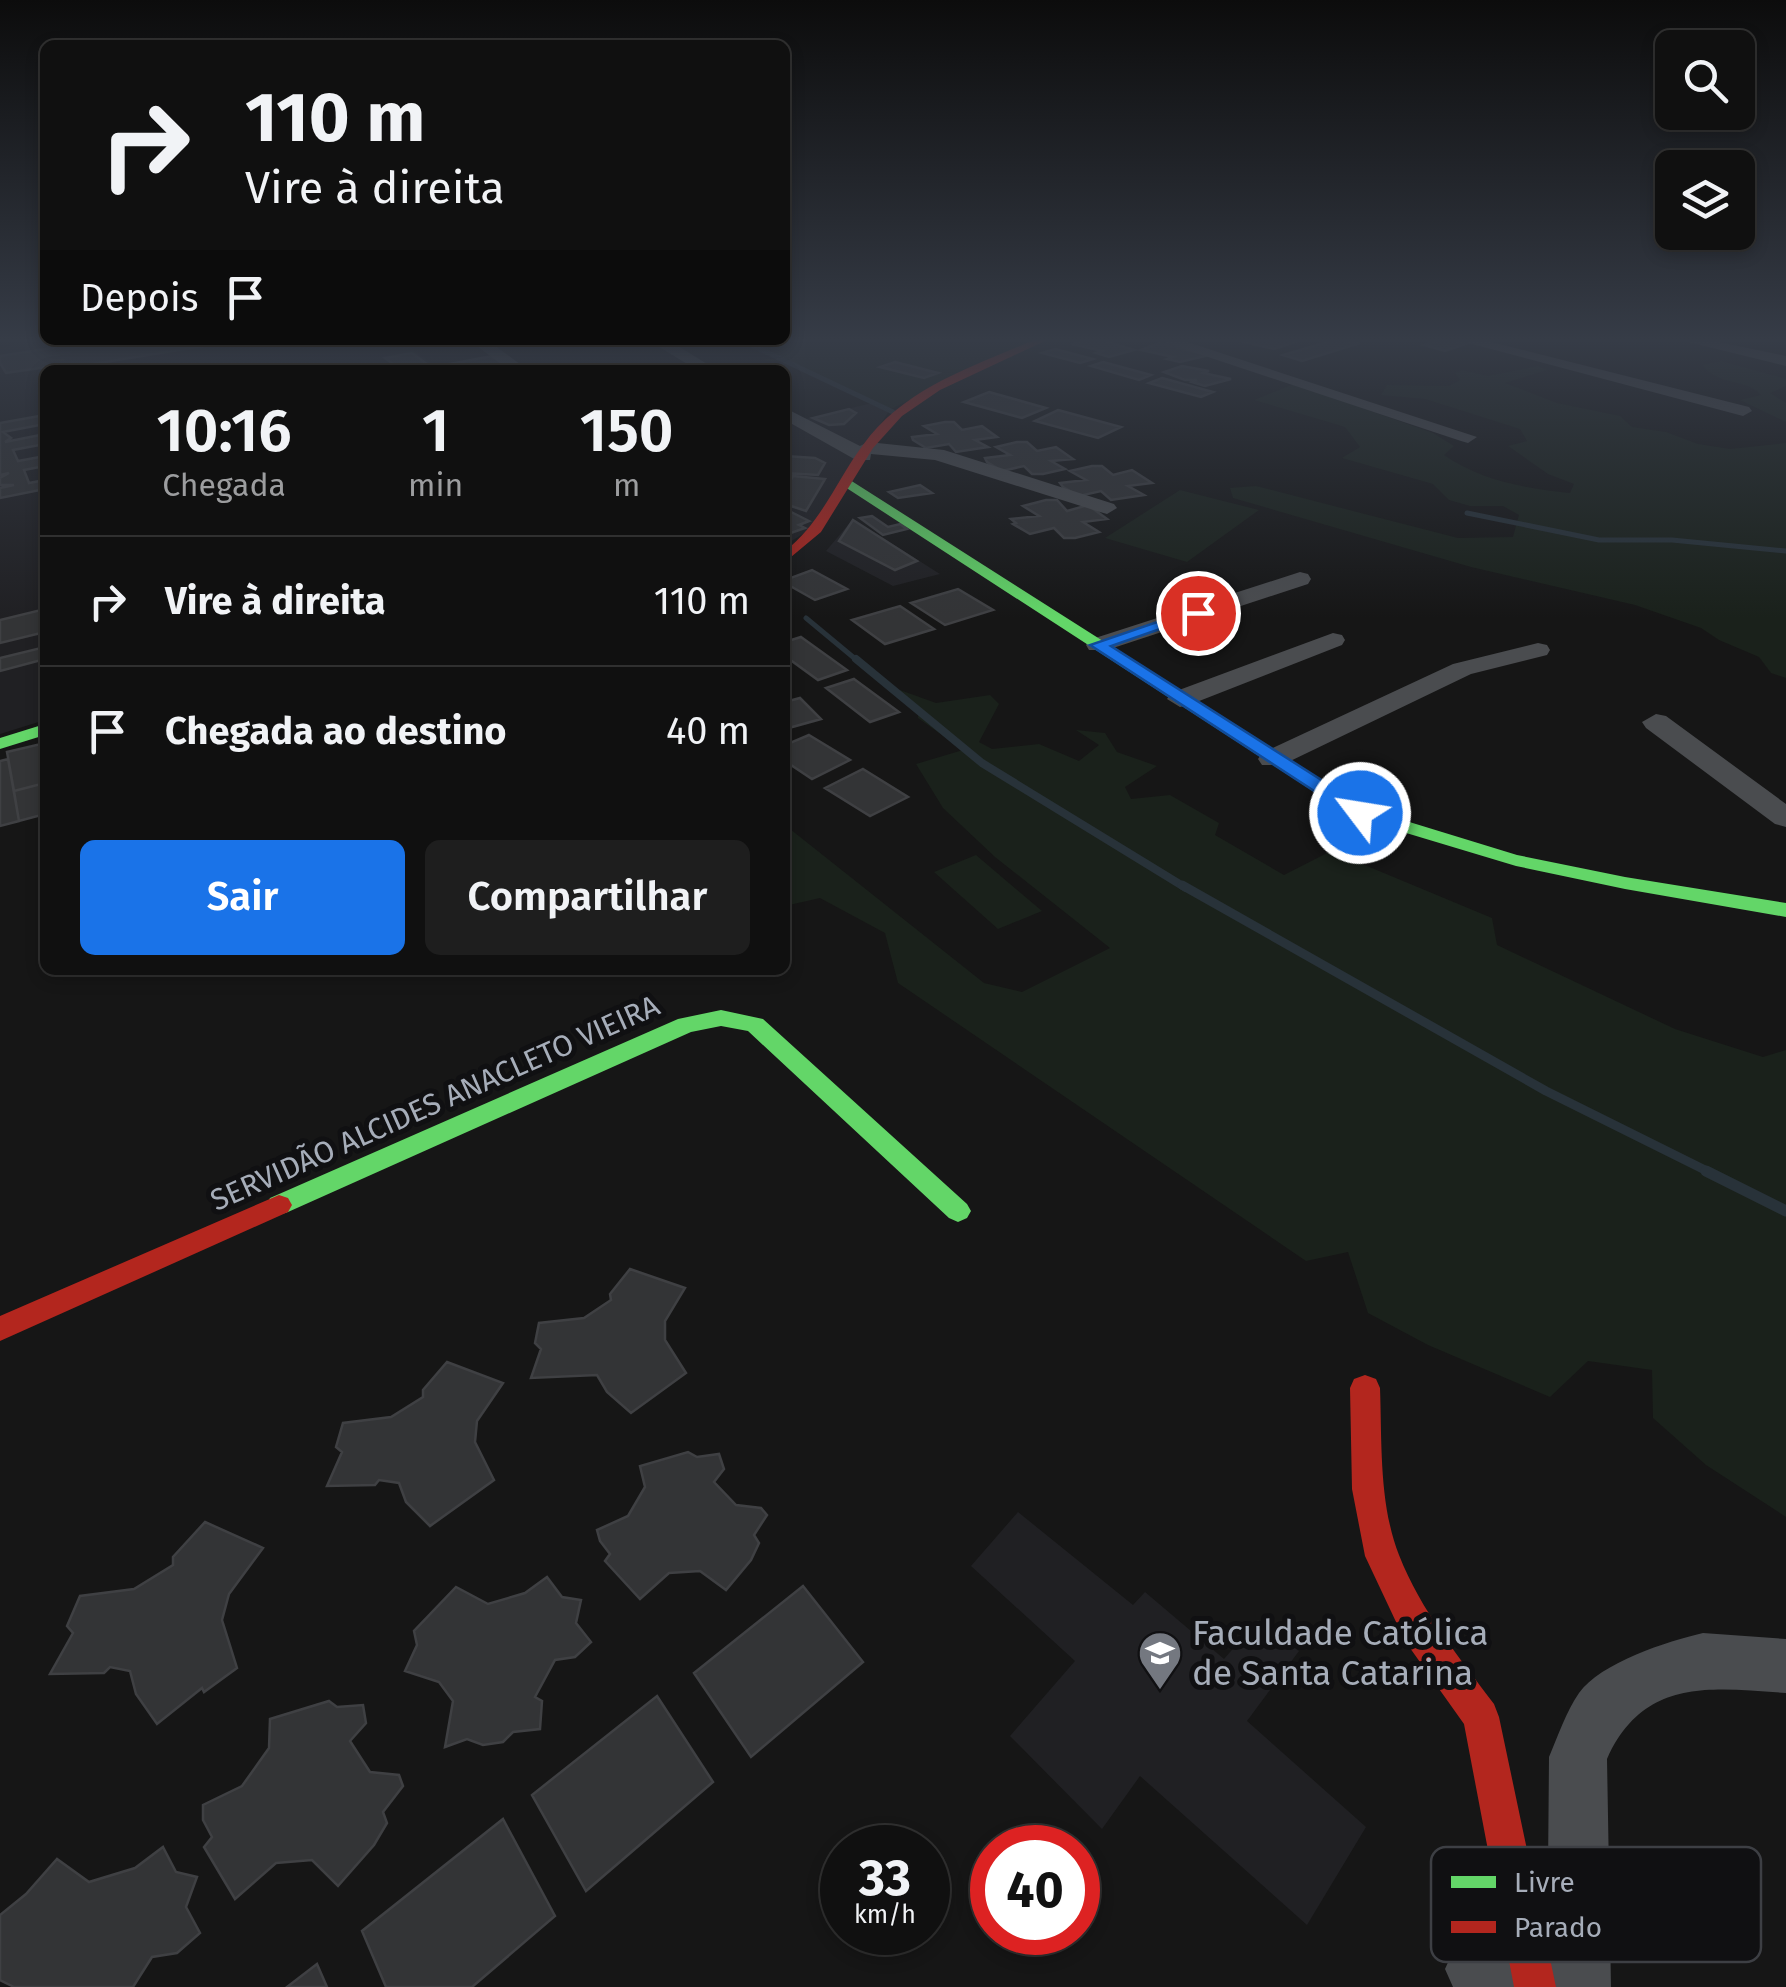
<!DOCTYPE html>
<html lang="pt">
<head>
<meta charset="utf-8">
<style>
	:root { --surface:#101010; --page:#1e1e1e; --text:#f1f3f6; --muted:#9c9d9f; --line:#303030; --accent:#1a73e8 }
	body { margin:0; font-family:"Fira Sans",sans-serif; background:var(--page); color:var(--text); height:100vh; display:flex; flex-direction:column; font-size:38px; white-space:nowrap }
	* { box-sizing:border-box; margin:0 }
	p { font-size:32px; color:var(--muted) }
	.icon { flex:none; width:55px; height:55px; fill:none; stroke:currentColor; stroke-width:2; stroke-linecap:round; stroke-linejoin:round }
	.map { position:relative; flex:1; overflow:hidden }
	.panel { position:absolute; left:40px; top:365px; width:750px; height:610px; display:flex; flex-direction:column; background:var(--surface); border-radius:15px; box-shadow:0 5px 15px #0003,0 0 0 2px var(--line) }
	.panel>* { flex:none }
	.guide { position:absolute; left:40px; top:40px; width:750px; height:305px; border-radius:15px; box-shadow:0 5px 15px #0003,0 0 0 2px var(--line); background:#101010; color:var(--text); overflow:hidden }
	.buttons { position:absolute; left:1655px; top:30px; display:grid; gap:20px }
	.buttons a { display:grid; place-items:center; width:100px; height:100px; border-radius:15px; background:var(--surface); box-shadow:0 5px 15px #0003,0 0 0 2px var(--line); font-size:50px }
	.speed { position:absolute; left:820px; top:1825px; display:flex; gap:20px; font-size:50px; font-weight:700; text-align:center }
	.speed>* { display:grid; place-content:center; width:130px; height:130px; border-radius:50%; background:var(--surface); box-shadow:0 5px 15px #0003,0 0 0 2px var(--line); line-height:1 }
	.speed small { font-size:25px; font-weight:400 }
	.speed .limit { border:15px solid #d22; background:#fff; color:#111 }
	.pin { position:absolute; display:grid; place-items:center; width:85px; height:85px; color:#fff; margin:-42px; border:5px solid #fff; border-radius:50%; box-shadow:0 2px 10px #0007 }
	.me { position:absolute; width:110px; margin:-55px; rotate:301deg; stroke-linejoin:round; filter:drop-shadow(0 0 8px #0008) }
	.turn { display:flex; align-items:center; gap:35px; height:210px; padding:0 40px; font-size:45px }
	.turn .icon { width:130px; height:130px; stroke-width:2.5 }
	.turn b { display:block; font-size:70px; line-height:85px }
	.then { display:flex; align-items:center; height:95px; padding:0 40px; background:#0003; gap:20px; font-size:38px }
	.eta { display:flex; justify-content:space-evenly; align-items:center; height:170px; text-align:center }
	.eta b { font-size:60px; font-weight:600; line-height:70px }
	.action { display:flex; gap:20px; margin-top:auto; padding:20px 40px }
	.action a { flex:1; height:115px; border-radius:15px; background:var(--accent); color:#fff; font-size:40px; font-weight:600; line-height:115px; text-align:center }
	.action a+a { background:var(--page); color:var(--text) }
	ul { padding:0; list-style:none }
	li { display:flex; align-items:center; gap:30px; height:130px; padding:0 40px; border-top:2px solid var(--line) }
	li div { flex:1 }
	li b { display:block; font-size:38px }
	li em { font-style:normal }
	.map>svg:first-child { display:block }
</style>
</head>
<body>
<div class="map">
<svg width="1786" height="1987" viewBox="0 0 1786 1987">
	<rect width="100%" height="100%" fill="#161616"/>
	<path fill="#202023" d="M25,340H400L440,370H45V720L0,734V349Z
		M872,403L889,411L814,527L785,545V424Z
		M853,519L940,574L893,586L826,551Z
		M1018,1512L1133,1605L1145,1592L1224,1659L1258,1620L1299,1651L1247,1721L1366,1827L1307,1925L1140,1776L1102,1829L1010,1736L1075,1661L971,1566Z"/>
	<path fill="#1a211b" d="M746,340H1034L891,409L802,370Z
		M1721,361L1786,379V386L1770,393L1786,403V422L1740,400L1761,395C1746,378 1720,387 1702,365Z
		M1538,366L1547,370L1505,383L1557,403L1620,416L1632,427L1666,432L1698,444L1730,449L1786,443V678L1771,673L1759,657L1719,640L1701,628L1635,605L1471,567L1233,498L1230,488L1256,486L1458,538L1513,537L1519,515L1503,506H1470L1449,500L1433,484L1342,458L1360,447L1345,427L1254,400L1294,384L1433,433L1454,446L1444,455C1482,481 1524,488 1570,493L1574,484L1548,474L1508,446L1527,441L1520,429L1425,399L1381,395L1387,385L1449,386L1460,380L1455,373L1462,370L1488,376Z
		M1180,490L1259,510L1187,562L1105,538Z
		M900,690L936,703L990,695L999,704L979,742L992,749L1039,744L1079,761L1099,745L1076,730L1105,733L1117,752L1157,766L1125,787L1131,799L1170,795L1219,823L1215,835L1284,875L1331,851L1492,918L1497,945L1675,1029L1763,1057L1786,1050V1517L1706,1465L1653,1418L1652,1370L1588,1361L1550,1397L1428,1345L1368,1313L1348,1252L1306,1261L898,983L885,933L820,898L785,906V825L984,983L1022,992L1110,948L995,857L943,808L916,764L963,750L918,718V711L894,693Z
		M976,855L1042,911L998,929L934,872Z"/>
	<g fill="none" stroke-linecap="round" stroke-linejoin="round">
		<path stroke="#283239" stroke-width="5" d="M741,340L893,412
			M1467,513L1599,540H1672L1786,551
			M806,618L859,662"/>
		<path stroke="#283239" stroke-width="8" d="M856,659L982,763L1186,888"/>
		<path stroke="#283239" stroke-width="9" d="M1182,885L1546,1091L1711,1173"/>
		<path stroke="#283239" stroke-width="11" d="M1706,1171L1786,1211"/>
	</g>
	<path fill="#333436" stroke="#3f4043" stroke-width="2.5" d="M55,340H221L207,342L210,345L62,369L61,365L6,373L0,363V356L53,348Z
		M1087,340H1102L1134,350L1109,357L1096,353L1102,351L1072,344Z
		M1249,340H1295L1298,341L1274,349L1244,342Z
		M1334,340L1360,343L1302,361L1283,355Z
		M1442,340H1451L1466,344L1445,351L1424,345Z
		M1159,343L1203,354L1205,356L1180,362L1167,359L1173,357L1141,350Z
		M1055,349L1093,359L1080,363L1042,353Z
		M412,353L435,370H401L385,358Z
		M492,356L511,370H444L439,366Z
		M895,362L938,373L924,378L880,367Z
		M1103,362L1151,375L1139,380L1091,366Z
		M1182,366L1209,371L1203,373L1231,379L1205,386L1192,382L1197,380H1185L1164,372Z
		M1162,378L1213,392L1201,397L1149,383Z
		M989,392L1046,408L1022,418L964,402Z
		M849,409L856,413L844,424L829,425L813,418Z
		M1058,410L1121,427L1098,438L1035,421Z
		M45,415V424L3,432L11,438L5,442L45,434V444L13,450L18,461L45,456V466L24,470L29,483L45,480V489L0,498V488L14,485H0V478L9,473L0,475V423Z
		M945,422H954L962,430L982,426L997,437L975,440L988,447L956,452L949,444L926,448L913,440L912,437L937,434L924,426Z
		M1017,442H1027L1037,451L1056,447L1073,459L1051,461L1065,469L1043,474H1032L1024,466L1002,471L987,462L985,458L1010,455L996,447Z
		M785,456L815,458L825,463L818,475L785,473Z
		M1092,466H1102L1113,475L1132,470L1152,483L1128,486L1144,495L1111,500L1101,491L1079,496L1063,487L1060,483L1086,480L1070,471Z
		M793,476L825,479L806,511L785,504V491Z
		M920,485L932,493L898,498L889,492Z
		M1046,500H1057L1067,511L1088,505L1107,519L1083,522L1099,532L1075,538H1064L1054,528L1030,534L1013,524L1016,523L1011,519L1039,516L1023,506Z
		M785,509L809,521L799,525L805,528L785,535Z
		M872,516L888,527L900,524L907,529L883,535L860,518Z
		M853,520L917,561L895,570L839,541Z
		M812,570L847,589L815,600L785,583V580Z
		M958,589L993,610L945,625L911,603Z
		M900,606L934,629L885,644L852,620Z
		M45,609V632L0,643V620Z
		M801,637L847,670L818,680L785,656V642Z
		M45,647V659L0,671V658Z
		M854,679L899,712L870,722L826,688Z
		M800,698L821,719L785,729V702Z
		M809,735L850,760L812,779L785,761V745Z
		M45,743V783L14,791L7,752Z
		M8,759L19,821L0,826V761Z
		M863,769L908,797L870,816L825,788Z
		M45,783V814L19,821L14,791Z
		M630,1269L685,1288L665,1321V1340L686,1373L631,1413L607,1392L597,1375L531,1378L541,1349L535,1343L539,1323L584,1318L611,1300L610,1294Z
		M447,1362L503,1383L477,1421L475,1442L494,1480L430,1526L406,1502L399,1483L379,1480L375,1485L327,1486L342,1452L336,1447L343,1423L391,1417L423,1397V1390Z
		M688,1452L697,1457L719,1454L724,1469L714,1482L736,1505L761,1508L767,1515L754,1535L759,1543L751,1560L726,1590L700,1571L669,1573L640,1599L605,1561L610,1554L600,1541L597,1530L628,1516L645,1487L640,1466Z
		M205,1522L263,1548L229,1594L222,1620L237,1668L204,1692L202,1688L157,1724L136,1694L130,1671L110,1667L104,1673L50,1674L73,1633L67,1626L80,1596L134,1589L173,1565V1557Z
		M547,1577L562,1597L581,1600L576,1623L591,1642L575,1657L555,1660L535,1697L542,1701L540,1729L513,1732L503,1742L483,1745L467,1739L445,1747L453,1701L439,1682L405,1671L417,1645L414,1631L456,1587L488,1604L525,1593Z
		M803,1586L863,1662L751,1757L694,1673Z
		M657,1696L713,1782L586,1891L532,1795Z
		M329,1701L337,1707L363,1705L366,1723L350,1741L370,1772L399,1775L403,1786L383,1812L387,1823L374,1845L338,1886L312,1860L276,1863L235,1899L204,1847L212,1837L203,1820V1805L242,1786L269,1748L270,1719Z
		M503,1819L555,1916L472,1987H386L362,1931Z
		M163,1847L176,1872L197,1877L186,1907L200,1933L177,1953L152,1957L133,1987H14L0,1980V1915L26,1894L57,1859L89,1882L135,1868Z
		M317,1964L327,1987H287Z"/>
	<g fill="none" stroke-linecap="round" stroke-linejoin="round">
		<path fill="#4a4c4f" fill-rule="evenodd" d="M397,340H419L404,346Z
			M469,340H487L528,370H509Z
			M648,340H668L717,370H697Z
			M1157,340H1181L1477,437L1468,443L1461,441Z
			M1457,340H1483L1749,407L1752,411L1743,416Z
			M1680,340H1709L1786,356V366Z
			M785,408L860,446L868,442L944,450L1114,504L1117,508L1107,514L1100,512L935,460L871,454L870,460H856L785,420Z
			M1300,572L1308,574L1311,579L1308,584L1107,650H1089L1086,645L1089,640Z
			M1333,633L1342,635L1345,640L1342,645L1189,705L1180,707L1167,699L1171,693Z
			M1538,643L1547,645L1550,650L1547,655L1471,674L1282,765H1262L1258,759L1262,753L1453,664Z
			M1656,714L1666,716L1786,804V827L1775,824L1646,728L1642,722Z
			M1703,1633L1786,1639V1693C1711,1688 1644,1677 1607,1759L1611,1987H1547L1549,1757C1558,1736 1566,1712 1579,1693C1600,1663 1668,1641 1703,1633Z
			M1477,1937C1504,1949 1520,1959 1531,1987H1453L1445,1969L1455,1947Z"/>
		<path fill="#63d668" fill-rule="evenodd" d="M850,480L1367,809L1517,855L1625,877L1786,903V917L1625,889L1516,866L1353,817L845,487V481Z
			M45,724V735L0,749V738Z
			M721,1010L763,1019L967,1204L971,1211L967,1218L958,1222L949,1218L748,1031L721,1026L691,1032L288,1212L279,1215L270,1212L266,1205L270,1198L678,1019Z"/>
		<path fill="#b3261e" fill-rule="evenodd" d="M1034,340H1047L940,390L902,416L873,448L821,532L785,562V551C822,522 836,481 863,445C904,388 972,367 1034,340Z
			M279,1195L288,1198L292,1205L288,1212L0,1341V1316Z
			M1365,1375L1376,1379L1380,1388C1382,1443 1379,1504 1399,1555C1421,1611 1459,1657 1494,1704L1499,1717L1556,1987H1514L1464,1724L1405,1641L1365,1556L1352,1489L1350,1388L1354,1379Z"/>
	</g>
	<linearGradient id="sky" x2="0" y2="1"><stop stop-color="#0c0c0c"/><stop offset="0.55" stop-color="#363c47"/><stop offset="1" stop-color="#363c47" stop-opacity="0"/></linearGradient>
	<rect width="1786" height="618" fill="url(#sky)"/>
	<path fill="#1a73e8" stroke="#114b97" stroke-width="2.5" d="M1192,610L1206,613L1111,646L1367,809V817H1354L1090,645Z"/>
	<defs>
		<g id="university-pin" transform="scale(2.25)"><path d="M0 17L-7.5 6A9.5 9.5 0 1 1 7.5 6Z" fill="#747880" stroke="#101012"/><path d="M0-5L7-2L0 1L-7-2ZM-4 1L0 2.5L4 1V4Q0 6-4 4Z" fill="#fff"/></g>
	</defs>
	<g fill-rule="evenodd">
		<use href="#university-pin" x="1160" y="1653"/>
	</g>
	<g text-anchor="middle" stroke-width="10" stroke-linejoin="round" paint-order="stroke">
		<g font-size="30" fill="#a6adb9" stroke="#101012">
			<text transform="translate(435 1103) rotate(-24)" y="10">SERVIDÃO ALCIDES ANACLETO VIEIRA</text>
		</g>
		<g font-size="35" fill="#a6adb9" stroke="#101012" text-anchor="start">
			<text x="1192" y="1645">Faculdade Católica<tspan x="1192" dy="40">de Santa Catarina</tspan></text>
		</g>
	</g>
	<rect x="1431" y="1847" width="330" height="115" rx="15" fill="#101012" stroke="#3d3f44" stroke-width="2.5"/>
	<rect x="1451" y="1876" width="45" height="12" fill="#63d668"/>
	<rect x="1451" y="1921" width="45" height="12" fill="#b3261e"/>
	<g font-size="28" fill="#a6adb9">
		<text x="1514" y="1892">Livre</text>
		<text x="1514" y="1937">Parado</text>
	</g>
</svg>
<div class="buttons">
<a><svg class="icon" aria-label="search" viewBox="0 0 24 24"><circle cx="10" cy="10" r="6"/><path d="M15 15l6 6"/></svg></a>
<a><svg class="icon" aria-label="layers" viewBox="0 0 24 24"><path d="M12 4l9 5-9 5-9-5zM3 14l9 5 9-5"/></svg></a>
</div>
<div class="speed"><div>33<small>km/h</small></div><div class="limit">40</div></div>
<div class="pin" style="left:1198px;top:613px;background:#d93025"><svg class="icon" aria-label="arrive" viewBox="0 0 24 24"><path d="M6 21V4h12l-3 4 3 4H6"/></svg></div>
<svg class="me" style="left:1360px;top:813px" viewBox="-20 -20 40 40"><circle r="17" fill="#1a73e8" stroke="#fff" stroke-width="3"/><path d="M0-11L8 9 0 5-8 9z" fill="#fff"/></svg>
<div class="guide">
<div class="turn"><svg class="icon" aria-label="right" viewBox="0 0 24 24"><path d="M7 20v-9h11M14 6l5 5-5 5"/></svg><div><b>110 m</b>Vire à direita</div></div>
<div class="then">Depois<svg class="icon" aria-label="arrive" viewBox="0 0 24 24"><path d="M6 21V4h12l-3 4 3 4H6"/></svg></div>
</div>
<section class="panel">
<div class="eta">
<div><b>10:16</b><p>Chegada</p></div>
<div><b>1</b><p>min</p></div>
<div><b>150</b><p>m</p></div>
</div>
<ul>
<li><svg class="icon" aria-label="right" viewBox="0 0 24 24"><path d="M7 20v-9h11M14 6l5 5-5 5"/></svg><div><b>Vire à direita</b></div><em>110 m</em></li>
<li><svg class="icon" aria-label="arrive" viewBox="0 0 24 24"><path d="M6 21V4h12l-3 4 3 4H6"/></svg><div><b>Chegada ao destino</b></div><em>40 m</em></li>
</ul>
<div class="action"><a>Sair</a><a>Compartilhar</a></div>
</section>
</div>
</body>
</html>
